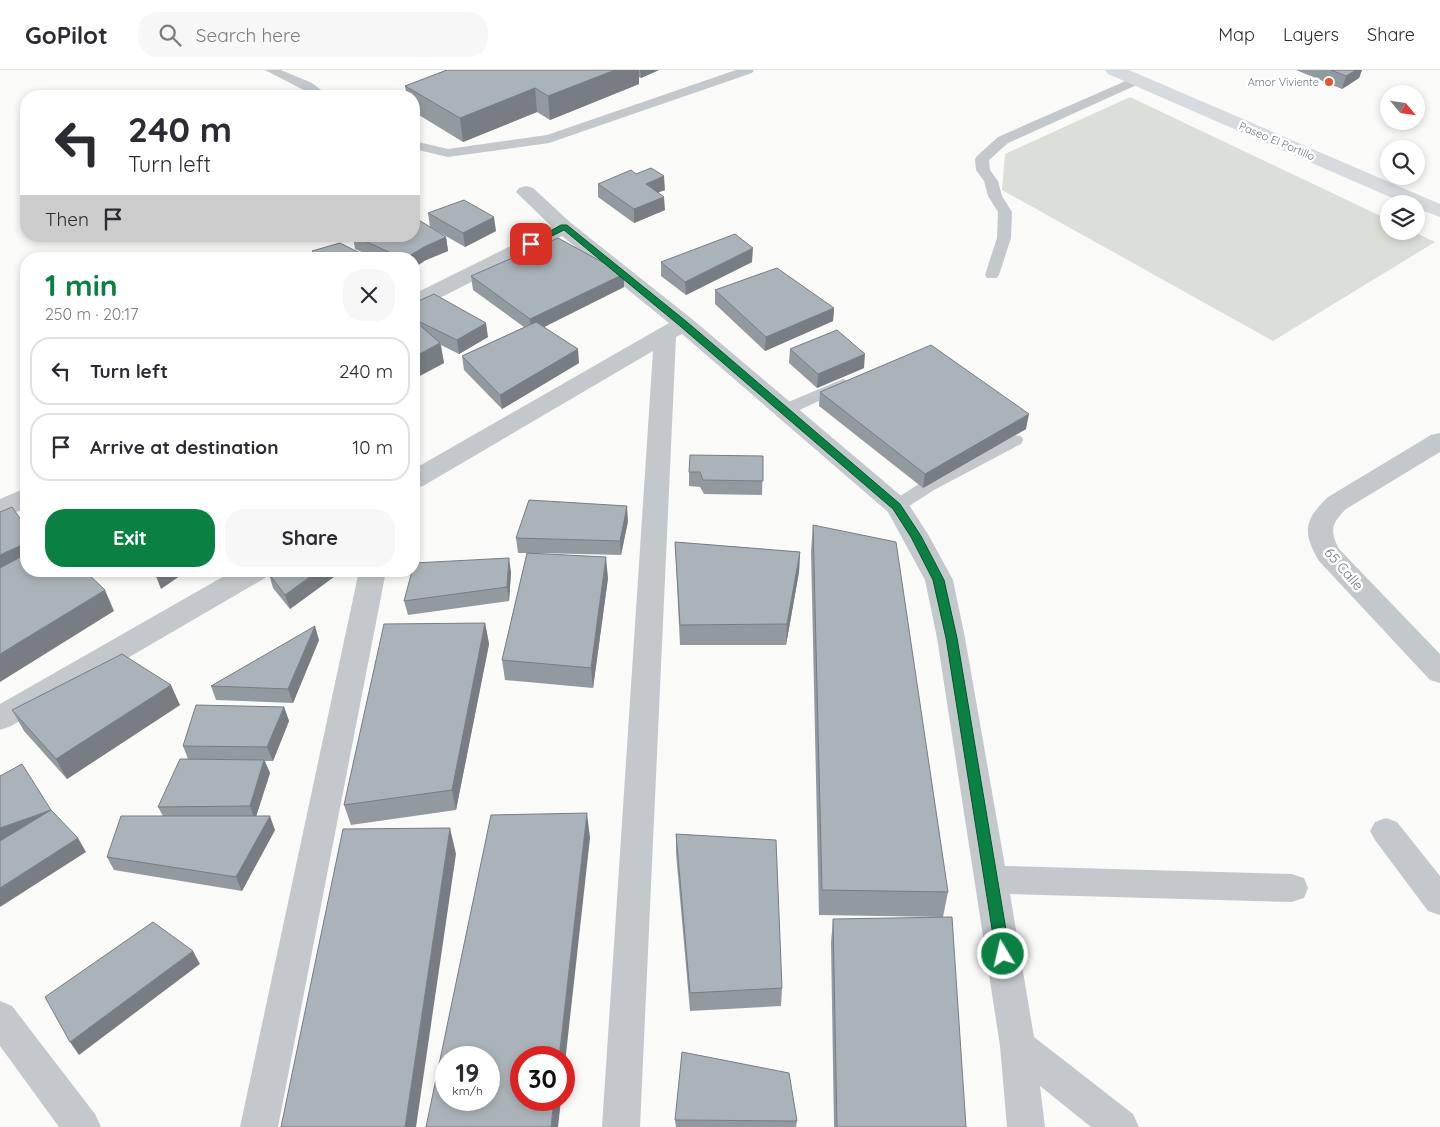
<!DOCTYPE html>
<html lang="en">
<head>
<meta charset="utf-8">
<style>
	:root { --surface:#fff; --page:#f7f7f7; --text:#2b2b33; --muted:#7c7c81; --line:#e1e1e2; --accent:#0b8043 }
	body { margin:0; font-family:Quicksand,sans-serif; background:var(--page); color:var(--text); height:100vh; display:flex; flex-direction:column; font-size:19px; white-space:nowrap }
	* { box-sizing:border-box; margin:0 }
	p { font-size:16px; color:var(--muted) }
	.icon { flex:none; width:28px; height:28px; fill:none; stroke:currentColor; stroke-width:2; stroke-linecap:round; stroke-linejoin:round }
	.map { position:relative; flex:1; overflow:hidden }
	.sheet { position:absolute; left:20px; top:182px; width:400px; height:325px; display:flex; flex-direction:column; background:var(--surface); border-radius:20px; box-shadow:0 2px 8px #0003 }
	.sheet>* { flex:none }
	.hud { position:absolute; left:20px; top:20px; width:400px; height:152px; border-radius:20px; box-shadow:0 2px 8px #0003; background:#fff; color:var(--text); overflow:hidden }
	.needle { width:32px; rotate:119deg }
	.fabs { position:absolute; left:1380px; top:15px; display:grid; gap:10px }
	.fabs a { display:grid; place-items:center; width:45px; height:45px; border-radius:50%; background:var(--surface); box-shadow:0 2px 8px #0003; font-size:25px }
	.speed { position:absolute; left:435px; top:976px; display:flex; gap:10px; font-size:25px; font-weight:700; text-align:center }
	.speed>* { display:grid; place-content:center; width:65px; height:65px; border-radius:50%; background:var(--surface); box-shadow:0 2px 8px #0003; line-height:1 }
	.speed small { font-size:12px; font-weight:400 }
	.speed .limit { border:8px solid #d22; background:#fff; color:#111 }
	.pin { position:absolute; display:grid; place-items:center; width:42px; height:42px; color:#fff; margin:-21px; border-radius:10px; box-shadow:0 2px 8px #0006 }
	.me { position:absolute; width:55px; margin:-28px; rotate:351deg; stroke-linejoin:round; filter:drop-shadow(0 0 4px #0008) }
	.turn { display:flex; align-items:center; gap:18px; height:105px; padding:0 25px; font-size:22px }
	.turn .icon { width:65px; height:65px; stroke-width:2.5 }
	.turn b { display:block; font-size:35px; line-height:42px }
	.then { display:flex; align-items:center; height:48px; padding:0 25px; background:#0003; gap:10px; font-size:19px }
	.round { display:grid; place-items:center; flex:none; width:52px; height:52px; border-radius:20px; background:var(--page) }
	.summary { display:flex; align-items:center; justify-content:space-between; height:85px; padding:0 25px }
	h1 { font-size:30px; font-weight:800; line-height:38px; color:var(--accent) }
	.button { display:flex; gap:10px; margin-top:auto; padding:10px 25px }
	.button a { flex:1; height:58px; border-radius:20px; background:var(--accent); color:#fff; font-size:20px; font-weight:800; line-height:58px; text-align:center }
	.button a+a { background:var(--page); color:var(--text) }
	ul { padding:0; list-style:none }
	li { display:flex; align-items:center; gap:15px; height:68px; margin:0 10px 8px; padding:0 15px; border:2px solid var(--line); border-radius:20px }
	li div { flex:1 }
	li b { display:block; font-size:19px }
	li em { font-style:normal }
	header { display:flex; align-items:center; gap:30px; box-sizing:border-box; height:70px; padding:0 25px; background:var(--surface); border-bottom:1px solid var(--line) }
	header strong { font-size:24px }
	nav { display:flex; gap:28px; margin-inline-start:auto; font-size:18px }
	.search { width:350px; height:45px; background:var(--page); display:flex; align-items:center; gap:12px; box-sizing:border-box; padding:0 18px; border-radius:20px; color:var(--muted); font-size:19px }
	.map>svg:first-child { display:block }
</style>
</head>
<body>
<header>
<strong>GoPilot</strong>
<div class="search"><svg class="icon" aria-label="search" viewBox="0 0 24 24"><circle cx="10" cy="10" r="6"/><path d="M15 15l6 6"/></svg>Search here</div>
<nav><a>Map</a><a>Layers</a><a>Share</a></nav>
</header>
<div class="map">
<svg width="1440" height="1057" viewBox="0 0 1440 1057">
	<rect width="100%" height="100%" fill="#fafaf8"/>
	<path fill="#dadfd7" d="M1130,27L1389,150V161H1412L1435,172L1273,271L1002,120L1005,84Z"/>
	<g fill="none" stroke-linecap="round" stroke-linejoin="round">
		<path fill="#c3c8cc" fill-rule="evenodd" d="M265,0H281L312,13L329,26H315Z
			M736,0H754L752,3L549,73L448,87L414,79V71L448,79L547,65Z
			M1137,6L1141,7L1143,10L1141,13L1008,73L989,90L990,100L998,111L1002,126L1012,142L1011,168L999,205L997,208H987L985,205L997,168L998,142L988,126L984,111L976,100L975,89L977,86L998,67Z
			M843,309L849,311L851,314L849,317L791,344L785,345L779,344L777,340L779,336Z
			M1015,365L1021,366L1023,370L1021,374L934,420L903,440L897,442L891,440L888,436L891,432L922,412Z"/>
		<path fill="#c3c8cc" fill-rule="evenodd" d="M526,116L533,118L571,153L692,249L906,430L929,466L953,510L965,568L1005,796L1292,804L1304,808L1308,818L1304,828L1292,832L1010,824L1034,967L1133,1044L1139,1057H1091L1040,1016L1045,1057H1007L1000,976L937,568L925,510L888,442L682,264L676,267L640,1057H602L653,281L423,416L414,418V399L669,253L562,166L422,237L414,239V224L551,156L516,122L519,118Z
			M1440,363V382L1346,439C1332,453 1329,460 1339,479L1440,584V613L1430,610L1319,491C1302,462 1304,450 1328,427L1431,365Z
			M26,418V438L0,449V429Z
			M233,501H268L265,508L11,656L0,660V634Z
			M359,501H386L278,1057H240Z
			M1386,748L1397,752L1440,806V845L1428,841L1375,770L1370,761L1375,752Z
			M0,931L12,936L95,1044L101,1057H59L0,976Z"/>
		<path fill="#d6dbdf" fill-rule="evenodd" d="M1105,0H1129L1440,134V147L1416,138V134H1406L1108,4Z"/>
	</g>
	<path fill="#929a9f" d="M447,0H659L641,8L639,7V14L550,50L537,42L463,72L414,42V26H407L405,16Z
		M1296,0H1362L1359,8L1342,19Z
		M636,104L665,120L658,122L665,140L634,153L598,127V114Z
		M428,143L496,161L465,177L430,157Z
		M353,166L446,167L448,181L426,190L414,189H377L355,179Z
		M312,181L372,189H314Z
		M661,192H752L686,225L661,206Z
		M624,204V217L544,257L579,293L502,339L464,300L462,286L524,257L473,220L471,206Z
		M715,220L834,238L833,251L765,281L715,234Z
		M414,233L488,267L459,284L441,275L444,293L414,309Z
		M790,279L864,298L817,318L789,293Z
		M820,322L1026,359L923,418L819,336Z
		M763,386L762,425L704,424L700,417L689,416V402Z
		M628,451L621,485L538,483L608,508L593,618L505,610L502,590L527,483H518L516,468Z
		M813,455L948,822L943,847L819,845L811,481Z
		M675,472L800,482L799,502L786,575H680Z
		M342,501L290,539L273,518L269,504Z
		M511,502L509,531L408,545L404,531Z
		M485,553L489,574L456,740L351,755L344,735Z
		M319,570L293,633L216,630L211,616Z
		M180,635L67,709L24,661L12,640Z
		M284,637L289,651L273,691H265L270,703L256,746L275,760L242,821L114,800L107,787L163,746L158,737L188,689L183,676Z
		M676,764L782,918L781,936L690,941L676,783Z
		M833,849L966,1057H834L831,873Z
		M675,1050L797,1051L796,1057H676Z"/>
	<path fill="#777d82" d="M615,0H639V14L550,50L548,26Z
		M640,0H659L641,8Z
		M1356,0H1362L1359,8L1342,19L1346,6Z
		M535,18L537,42L463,72L460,48Z
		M664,106L665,120L646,127V114Z
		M664,127L665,140L634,153V139Z
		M494,147L496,161L465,177L463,163Z
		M446,167L448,181L426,190L414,198V189H404L424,177Z
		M753,178L752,192L686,225L685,212Z
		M624,204V217L532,263L530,249Z
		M834,238L833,251L765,281L766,267Z
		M486,253L488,267L459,284L457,270Z
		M440,273L444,293L414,309V287Z
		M578,279L579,293L502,339L500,325Z
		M865,284L864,298L817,318L818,304Z
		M414,337H415L417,351L414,353Z
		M1029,344L1026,359L923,418L925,404Z
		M627,436L628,451L621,485L620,471Z
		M26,473V490L0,502V485Z
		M800,482L799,502L786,575L787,554Z
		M606,487L608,508L593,618L591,598Z
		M509,488L511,502L509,531L507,517Z
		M154,501H187L161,519Z
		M318,501H342L290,539L285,525Z
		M105,520L114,541L0,612V584Z
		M485,553L489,574L456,740L452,720Z
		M315,556L319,570L293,633L288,619Z
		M171,615L180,635L67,709L56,689Z
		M284,637L289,651L273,691L267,677Z
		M264,690L270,703L255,750L250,736Z
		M51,740L0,775V758Z
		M587,743L590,768L564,1002V988H559Z
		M270,746L275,760L242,821L236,807Z
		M450,758L456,784L416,1057H405Z
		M78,768L86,782L0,837V818Z
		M193,881L200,894L79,985L70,972Z
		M554,1030H561L558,1057H551Z"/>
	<path fill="#aab3b9" stroke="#777d82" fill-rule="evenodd" d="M447,0H615L548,26L535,18L460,48L405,16Z
		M1331,0H1356L1346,6Z
		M651,98L664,106L646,114L664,127L634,139L598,114L631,100L636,104Z
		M464,130L494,147L463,163L428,143Z
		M414,147L446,167L424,177L404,189L354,166H414Z
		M735,164L753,178L685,212L661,192Z
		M558,168L624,204L530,249L471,206Z
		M340,173L372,189H322L312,181Z
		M777,198L834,238L766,267L715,220Z
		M434,224L486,253L457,270L414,249V233Z
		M414,250L440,273L414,287Z
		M536,252L578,279L500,325L462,286Z
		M837,260L865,284L818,304L790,279Z
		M931,275L1029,344L925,404L820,322Z
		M690,385L763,386V411L703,410L700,402H689Z
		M529,430L627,436L620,471L516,468Z
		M12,437L26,457V473L0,485V442Z
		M813,455L896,472L948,822L822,820Z
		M675,472L800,482L787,554L680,555Z
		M527,483L606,487L591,598L502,590Z
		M26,484V501H85L105,520L0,584V498Z
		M509,488L507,517L404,531L412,501H414V493Z
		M274,501H318L285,525L269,504Z
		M485,553L452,720L344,735L384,554Z
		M315,556L288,619L211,616Z
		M122,584L171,615L56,689L12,640Z
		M196,635L284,637L267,677L183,676Z
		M180,689L264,690L250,736L158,737Z
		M22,694L51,740L0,758V706Z
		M51,740L78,768L0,818V771Z
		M587,743L559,988H521V1030H554L551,1057H426L491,745ZM446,988H489V1030H446Z
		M121,746H270L236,807L107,787Z
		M450,758L405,1057H281L343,759Z
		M676,764L776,770L782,918L690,923Z
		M952,847L966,1057H837L833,849Z
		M153,852L193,881L70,972L45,927Z
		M682,982L789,1003L797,1051L675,1050Z"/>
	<path fill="#0b8043" stroke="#07532c" d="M561,155H567L687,252L900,434L921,466L944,510L957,568L1010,884L1008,889L1003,891L998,889L996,884L946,568L933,510L911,467L893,439L680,256L564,160L534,175L527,174Z"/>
	<circle fill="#e4572e" stroke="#fff" stroke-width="2" cx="1329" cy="12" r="5"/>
	<g text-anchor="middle" stroke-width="5" stroke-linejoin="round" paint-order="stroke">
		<g font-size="11" fill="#657683" stroke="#fff" text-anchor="end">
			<text x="1319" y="16">Amor Viviente</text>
		</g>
		<g font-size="11" fill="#657683" stroke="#fff">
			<text transform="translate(1277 71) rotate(23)" y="4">Paseo El Portillo</text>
		</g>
		<g font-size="14" fill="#657683" stroke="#fff">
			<text transform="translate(1344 499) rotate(49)" y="5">65 Calle</text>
		</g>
	</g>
</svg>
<div class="fabs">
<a><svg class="needle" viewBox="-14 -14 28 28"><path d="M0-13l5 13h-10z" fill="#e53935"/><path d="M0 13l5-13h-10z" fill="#7c7c81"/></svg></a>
<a><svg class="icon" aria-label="search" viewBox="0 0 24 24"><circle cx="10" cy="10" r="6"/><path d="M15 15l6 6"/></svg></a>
<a><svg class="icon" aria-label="layers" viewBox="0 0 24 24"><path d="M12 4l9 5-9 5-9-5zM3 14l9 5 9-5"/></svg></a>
</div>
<div class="speed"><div>19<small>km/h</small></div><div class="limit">30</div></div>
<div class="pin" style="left:531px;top:174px;background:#d93025"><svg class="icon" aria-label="arrive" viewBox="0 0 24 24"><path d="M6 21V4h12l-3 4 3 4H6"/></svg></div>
<svg class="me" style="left:1003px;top:884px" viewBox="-20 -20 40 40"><circle r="17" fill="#0b8043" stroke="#fff" stroke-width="3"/><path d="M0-11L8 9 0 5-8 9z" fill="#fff"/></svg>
<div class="hud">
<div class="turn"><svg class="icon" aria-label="left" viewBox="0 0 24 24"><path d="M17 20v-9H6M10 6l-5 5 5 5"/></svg><div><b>240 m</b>Turn left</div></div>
<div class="then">Then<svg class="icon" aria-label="arrive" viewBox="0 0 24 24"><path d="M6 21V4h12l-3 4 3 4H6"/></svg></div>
</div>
<section class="sheet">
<div class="summary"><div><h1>1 min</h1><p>250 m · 20:17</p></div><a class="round"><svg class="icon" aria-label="close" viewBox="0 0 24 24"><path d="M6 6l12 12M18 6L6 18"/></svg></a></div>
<ul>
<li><svg class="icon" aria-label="left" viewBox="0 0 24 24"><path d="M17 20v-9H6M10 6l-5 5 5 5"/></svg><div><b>Turn left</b></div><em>240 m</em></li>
<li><svg class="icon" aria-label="arrive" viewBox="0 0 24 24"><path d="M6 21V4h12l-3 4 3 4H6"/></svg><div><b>Arrive at destination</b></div><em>10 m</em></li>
</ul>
<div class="button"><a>Exit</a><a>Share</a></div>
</section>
</div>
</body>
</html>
